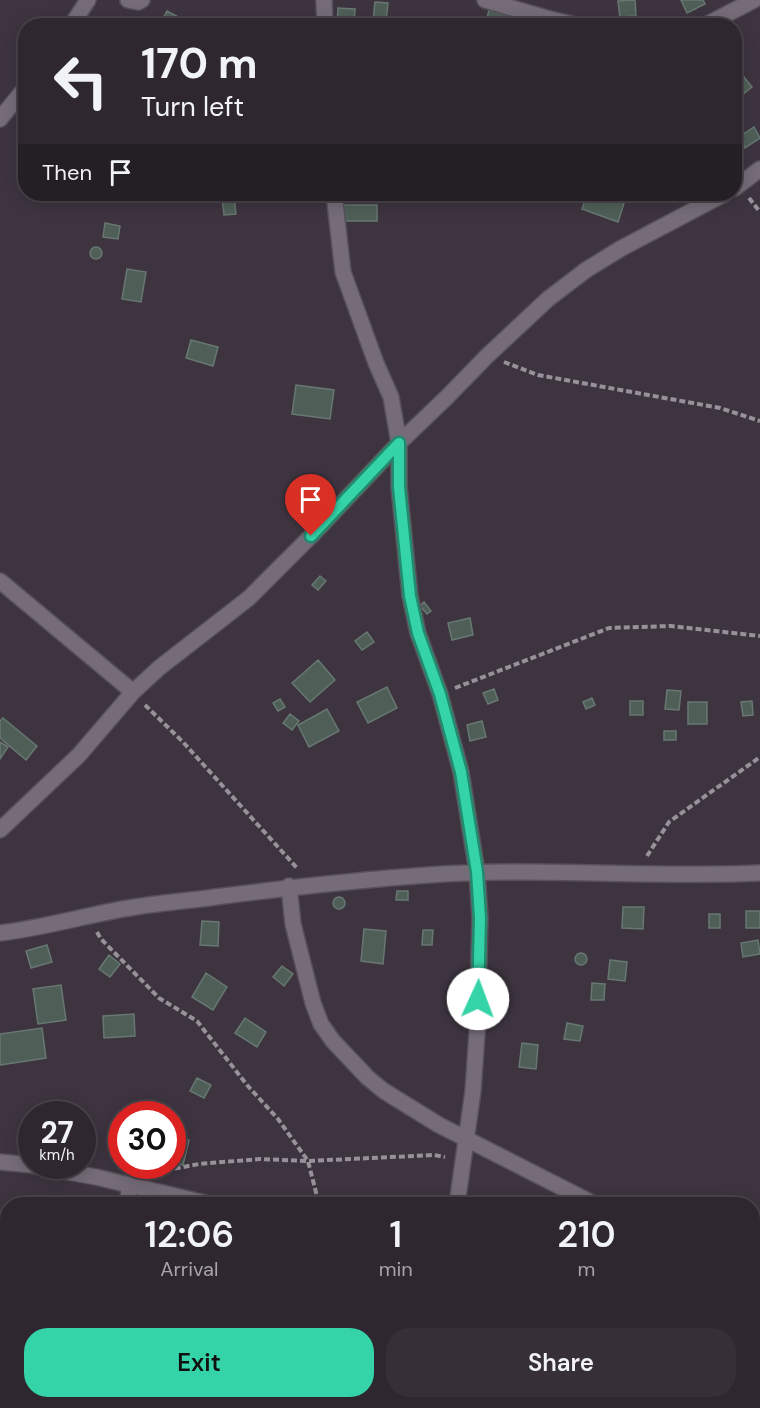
<!DOCTYPE html>
<html lang="en">
<head>
<meta charset="utf-8">
<style>
	:root { --surface:#2e272f; --page:#362f37; --text:#f1f3f6; --muted:#a7a5aa; --line:#49444b; --accent:#34d4a8 }
	body { margin:0; font-family:"DM Sans",sans-serif; background:var(--page); color:var(--text); height:100vh; display:flex; flex-direction:column; font-size:22px; white-space:nowrap }
	* { box-sizing:border-box; margin:0 }
	p { font-size:20px; color:var(--muted) }
	.icon { flex:none; width:33px; height:33px; fill:none; stroke:currentColor; stroke-width:2; stroke-linecap:round; stroke-linejoin:round }
	.map { position:relative; flex:1; overflow:hidden }
	.drawer { position:absolute; left:0px; top:1197px; width:760px; height:212px; display:flex; flex-direction:column; background:var(--surface); border-radius:24px 24px 0 0; box-shadow:0 3px 15px #0003,0 0 0 2px var(--line) }
	.drawer>* { flex:none }
	.banner { position:absolute; left:18px; top:18px; width:724px; height:183px; border-radius:24px; box-shadow:0 3px 15px #0003,0 0 0 2px var(--line); background:#2e272f; color:var(--text); overflow:hidden }
	.speed { position:absolute; left:18px; top:1101px; display:flex; gap:12px; font-size:30px; font-weight:700; text-align:center }
	.speed>* { display:grid; place-content:center; width:78px; height:78px; border-radius:50%; background:var(--surface); box-shadow:0 3px 15px #0003,0 0 0 2px var(--line); line-height:1 }
	.speed small { font-size:15px; font-weight:400 }
	.speed .limit { border:9px solid #d22; background:#fff; color:#111 }
	.pin { position:absolute; display:grid; place-items:center; width:51px; height:51px; color:#fff; margin:-62px -26px; border-radius:50% 50% 50% 0; rotate:-45deg; box-shadow:0 0 6px #0007 }
	.pin .icon { rotate:45deg }
	.me { position:absolute; width:66px; margin:-33px; rotate:2deg; stroke-linejoin:round; filter:drop-shadow(0 0 4px #0008) }
	.turn { display:flex; align-items:center; gap:21px; height:126px; padding:0 24px; font-size:27px }
	.turn .icon { width:78px; height:78px; stroke-width:2.5 }
	.turn b { display:block; font-size:42px; line-height:51px }
	.then { display:flex; align-items:center; height:57px; padding:0 24px; background:#0003; gap:12px; font-size:22px }
	.eta { display:flex; justify-content:space-evenly; align-items:center; height:102px; text-align:center }
	.eta b { font-size:36px; font-weight:600; line-height:42px }
	.cta { display:flex; gap:12px; margin-top:auto; padding:12px 24px }
	.cta a { flex:1; height:69px; border-radius:24px; background:var(--accent); color:#111; font-size:24px; font-weight:600; line-height:69px; text-align:center }
	.cta a+a { background:var(--page); color:var(--text) }
	.map>svg:first-child { display:block }
</style>
</head>
<body>
<div class="map">
<svg width="760" height="1408" viewBox="0 0 760 1408">
	<rect width="100%" height="100%" fill="#3d343f"/>
	<path fill="#4f5f58" stroke="#677771" stroke-width="1.5" d="M635,0L636,16L620,17L618,1Z
		M681,0H703L705,4L687,13Z
		M375,2L388,3L386,22L373,21Z
		M490,6L515,13L511,26H485Z
		M338,8L355,9L354,26H337Z
		M167,11L186,21L184,26H159Z
		M743,76L752,87L741,96L735,88V82Z
		M754,127L760,138L745,148L739,137Z
		M587,194H606L625,200L618,222L582,209Z
		M234,197L236,214L224,215L222,198Z
		M343,205H377V221H343Z
		M105,223L120,226L118,239L103,237Z
		M90 253a6 6 0 1 1 12 0a6 6 0 1 1-12 0Z
		M127,269L146,272L141,302L122,299Z
		M191,340L218,347L213,366L186,358Z
		M296,385L334,390L330,419L292,414Z
		M320,576L326,581L318,590L312,585Z
		M424,602L431,611L427,614L420,606Z
		M470,618L473,635L452,640L448,623Z
		M367,632L374,642L362,650L355,641Z
		M318,660L335,680L310,702L292,683Z
		M387,687L397,708L368,723L357,702Z
		M494,689L498,700L488,704L483,693Z
		M667,690L681,691L679,710L665,709Z
		M592,698L595,705L586,709L583,702Z
		M280,699L285,707L278,711L273,703Z
		M630,701H643V715H630Z
		M752,701L753,715L743,716L741,702Z
		M688,702H707V724H688Z
		M327,709L339,731L309,747L298,725Z
		M290,714L299,721L292,730L283,723Z
		M3,718L37,746L26,760L0,738V721Z
		M482,721L486,737L470,741L467,725Z
		M664,731H676V740H664Z
		M0,742L8,747L0,759Z
		M397,891H408V900H396Z
		M333 903a6 6 0 1 1 12 0a6 6 0 1 1-12 0Z
		M623,907H644L643,929L622,928Z
		M746,911H760V928H746Z
		M709,914H720V928H709Z
		M202,921L219,922L218,946L200,945Z
		M364,929L386,931L383,964L361,961Z
		M423,930H433L432,945H422Z
		M758,940L760,954L743,957L741,943Z
		M47,945L52,962L31,968L26,951Z
		M575 959a6 6 0 1 1 12 0a6 6 0 1 1-12 0Z
		M109,955L120,964L110,977L99,969Z
		M610,960L627,962L625,981L608,979Z
		M282,966L293,974L284,986L273,977Z
		M206,973L227,987L213,1010L192,997Z
		M488,980L502,983L498,1001L483,997Z
		M592,983L605,984L604,1000H591Z
		M61,985L66,1020L38,1024L33,989Z
		M134,1014L135,1036L104,1038L103,1016Z
		M245,1018L266,1032L257,1047L235,1033Z
		M567,1023L583,1026L580,1041L564,1039Z
		M42,1028L46,1058L0,1065V1034Z
		M522,1043L538,1045L536,1069L519,1067Z
		M197,1078L211,1085L204,1098L190,1091Z
		M172,1136L189,1140L183,1165L172,1162Z
		M753,1320L760,1328V1333L753,1339Z
		M548,1401H567L565,1408Z"/>
	<g fill="none" stroke-linecap="round" stroke-linejoin="round">
		<g stroke="#575059" stroke-width="18">
			<path id="street" d="M128,0L138,2L142,0
				M324,0L325,26
				M485,0L546,18L580,26
				M71,26L88,0
				M704,26L754,0
				M0,119L26,87
				M735,188L760,169
				M334,194L343,272L376,363L391,397L399,443V487L410,596L418,633L440,694L461,772L477,872L480,918L477,1033L473,1091L457,1204
				M0,581L133,692
				M0,830L79,755L133,692L159,668L249,598L311,536L399,443L447,397L487,356L548,299L586,270L620,249L724,194
				M289,886L293,924L313,1003L321,1024L333,1041L368,1078L384,1091L439,1125L594,1204
				M0,933C44,928 86,915 129,908C158,903 187,901 215,897C286,888 357,880 428,875C539,867 649,878 760,873
				M0,1162L32,1165
				M35,1166L96,1177L209,1204
				M128,1204L129,1184
				M753,1263L760,1264
				M132,1401V1408
				M658,1401L667,1408
				M429,1408V1401"/>
		</g>
		<path stroke="#979199" stroke-width="4" stroke-dasharray="6 3" stroke-linecap="butt" d="M749,198L760,212
			M504,362L538,375L720,408L760,421
			M455,688L609,628L671,626L760,636
			M145,705L182,741L297,868
			M647,856L669,822L760,757
			M97,932L101,939L159,998L197,1021L247,1085L278,1119L308,1161L319,1204
			M157,1172L199,1164L260,1159L308,1161L434,1155L445,1157"/>
		<use href="#street" stroke="#756c78" stroke-width="15"/>
	</g>
	<g fill="none" stroke-linecap="round" stroke-linejoin="round">
		<g stroke="#228a6d" stroke-width="15">
			<path id="route" d="M311,536L399,443V487L410,596L418,633L440,694L461,772L477,872L480,918L478,999"/>
		</g>
		<use href="#route" stroke="#34d4a8" stroke-width="10"/>
	</g>
</svg>
<div class="speed"><div>27<small>km/h</small></div><div class="limit">30</div></div>
<div class="pin" style="left:311px;top:536px;background:#d93025"><svg class="icon" aria-label="arrive" viewBox="0 0 24 24"><path d="M6 21V4h12l-3 4 3 4H6"/></svg></div>
<svg class="me" style="left:478px;top:999px" viewBox="-20 -20 40 40"><circle r="19" fill="#fff"/><path d="M0-13L10 11 0 6-10 11z" fill="#34d4a8"/></svg>
<div class="banner">
<div class="turn"><svg class="icon" aria-label="left" viewBox="0 0 24 24"><path d="M17 20v-9H6M10 6l-5 5 5 5"/></svg><div><b>170 m</b>Turn left</div></div>
<div class="then">Then<svg class="icon" aria-label="arrive" viewBox="0 0 24 24"><path d="M6 21V4h12l-3 4 3 4H6"/></svg></div>
</div>
<section class="drawer">
<div class="eta">
<div><b>12:06</b><p>Arrival</p></div>
<div><b>1</b><p>min</p></div>
<div><b>210</b><p>m</p></div>
</div>
<div class="cta"><a>Exit</a><a>Share</a></div>
</section>
</div>
</body>
</html>
